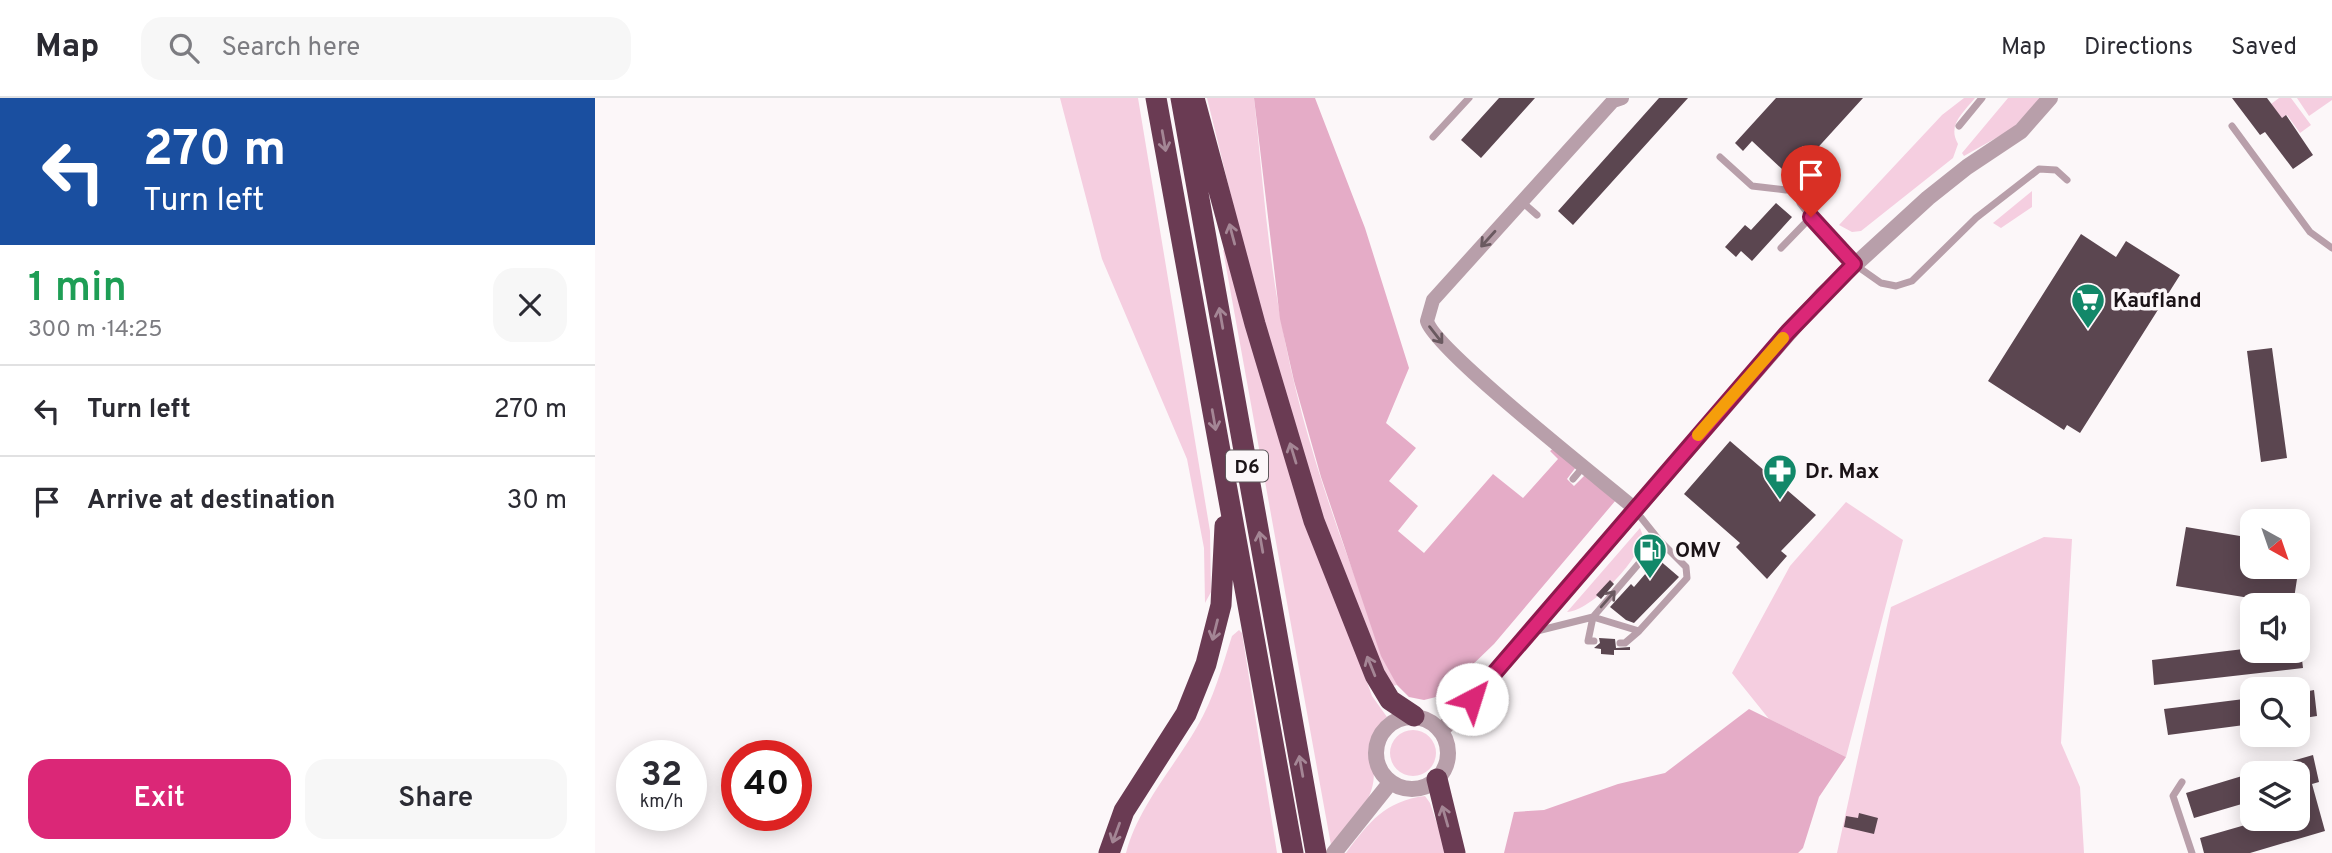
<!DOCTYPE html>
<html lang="en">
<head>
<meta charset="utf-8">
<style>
	:root { --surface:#fff; --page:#f7f7f7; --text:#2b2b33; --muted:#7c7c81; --line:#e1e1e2; --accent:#db2777 }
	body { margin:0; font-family:Overpass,sans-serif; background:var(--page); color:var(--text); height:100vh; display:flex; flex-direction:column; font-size:26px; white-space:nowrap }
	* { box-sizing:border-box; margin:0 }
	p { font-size:23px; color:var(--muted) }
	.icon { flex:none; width:38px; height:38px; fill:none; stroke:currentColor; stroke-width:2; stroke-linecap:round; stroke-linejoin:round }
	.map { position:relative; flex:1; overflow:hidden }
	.sheet { display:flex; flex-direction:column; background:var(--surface); width:595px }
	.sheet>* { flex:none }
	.guide { background:#1a4fa0; color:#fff; overflow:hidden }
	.needle { width:46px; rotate:140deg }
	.fabs { position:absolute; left:1645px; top:411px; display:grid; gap:14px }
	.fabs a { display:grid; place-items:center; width:70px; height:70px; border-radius:14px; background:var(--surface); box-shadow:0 4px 18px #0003; font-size:35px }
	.speed { position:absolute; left:21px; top:642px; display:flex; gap:14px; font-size:35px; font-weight:700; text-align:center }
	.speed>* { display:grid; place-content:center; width:91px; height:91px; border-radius:50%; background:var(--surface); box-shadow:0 4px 18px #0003; line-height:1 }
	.speed small { font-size:18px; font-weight:400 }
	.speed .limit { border:10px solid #d22; background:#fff; color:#111 }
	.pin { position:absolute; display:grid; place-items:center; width:60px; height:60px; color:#fff; margin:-72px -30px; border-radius:50% 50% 50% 0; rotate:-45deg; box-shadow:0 0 7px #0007 }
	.pin .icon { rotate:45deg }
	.me { position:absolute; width:77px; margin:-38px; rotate:40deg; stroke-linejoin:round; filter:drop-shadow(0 0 5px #0008) }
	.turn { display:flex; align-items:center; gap:24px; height:147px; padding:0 28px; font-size:32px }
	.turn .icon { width:91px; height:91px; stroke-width:2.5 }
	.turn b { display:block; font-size:49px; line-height:60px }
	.round { display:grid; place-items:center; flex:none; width:74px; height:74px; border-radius:21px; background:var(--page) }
	.overview { display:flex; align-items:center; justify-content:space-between; height:119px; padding:0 28px }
	h1 { font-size:42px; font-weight:600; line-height:52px; color:#1e9e55 }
	.button { display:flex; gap:14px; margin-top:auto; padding:14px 28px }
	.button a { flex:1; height:80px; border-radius:21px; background:var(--accent); color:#fff; font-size:28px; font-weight:600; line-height:80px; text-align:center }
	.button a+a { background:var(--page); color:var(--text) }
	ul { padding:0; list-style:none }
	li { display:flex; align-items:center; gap:21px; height:91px; padding:0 28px; border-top:2px solid var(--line) }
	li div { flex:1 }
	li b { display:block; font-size:26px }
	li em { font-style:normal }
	header { display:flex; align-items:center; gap:42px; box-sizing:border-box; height:98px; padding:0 35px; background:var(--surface); border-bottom:2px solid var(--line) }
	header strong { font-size:33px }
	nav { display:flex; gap:38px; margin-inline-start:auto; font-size:24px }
	.search { width:490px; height:63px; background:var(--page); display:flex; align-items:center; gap:18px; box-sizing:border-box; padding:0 24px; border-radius:21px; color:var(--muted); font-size:26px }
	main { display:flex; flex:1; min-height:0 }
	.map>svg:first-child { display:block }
</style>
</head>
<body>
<header>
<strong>Map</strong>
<div class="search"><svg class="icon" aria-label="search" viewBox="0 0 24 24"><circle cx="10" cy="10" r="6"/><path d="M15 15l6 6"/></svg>Search here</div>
<nav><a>Map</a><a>Directions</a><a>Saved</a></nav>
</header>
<main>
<section class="sheet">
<div class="guide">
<div class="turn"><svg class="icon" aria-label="left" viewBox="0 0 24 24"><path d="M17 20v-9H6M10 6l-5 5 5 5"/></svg><div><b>270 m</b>Turn left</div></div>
</div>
<div class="overview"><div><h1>1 min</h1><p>300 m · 14:25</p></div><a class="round"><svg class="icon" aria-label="close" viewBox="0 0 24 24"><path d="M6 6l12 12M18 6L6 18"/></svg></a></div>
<ul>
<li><svg class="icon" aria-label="left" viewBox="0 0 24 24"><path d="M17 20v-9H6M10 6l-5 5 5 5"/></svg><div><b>Turn left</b></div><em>270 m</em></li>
<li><svg class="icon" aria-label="arrive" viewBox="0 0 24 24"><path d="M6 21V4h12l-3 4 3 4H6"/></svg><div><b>Arrive at destination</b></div><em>30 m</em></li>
</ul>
<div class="button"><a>Exit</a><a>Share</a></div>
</section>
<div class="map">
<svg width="1737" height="755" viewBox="0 0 1737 755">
	<rect width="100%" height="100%" fill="#fcf7f9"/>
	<path fill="#f5cee0" d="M465,0H543L615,433L616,494L610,505L609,450L592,361L507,161Z
		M612,0H659C667,74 672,149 686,222C708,347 755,469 802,587L797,588C706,404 661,198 612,0Z
		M1369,0H1380C1368,15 1352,27 1363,46L1358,60L1266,133L1257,134L1244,127L1347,17Z
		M1413,0H1446L1417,31L1369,58L1367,55Z
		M1684,0H1696L1716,27L1705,35L1692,17L1684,22L1676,6Z
		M1702,0H1737V2L1714,18Z
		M1437,93V109L1406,130L1398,125Z
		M628,152L633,153L727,458L777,598L792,619C762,644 785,662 777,690C771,712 751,730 736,747Z
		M1251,404L1308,442L1251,659L1174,621L1137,575L1195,468Z
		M1045,430L1048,438C1045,462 996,513 972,514Z
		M1449,439L1477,441L1466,645L1485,689L1489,755H1242L1296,509Z
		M644,532L647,535L682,755H531C543,709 579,669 602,629C619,600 627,569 637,538Z
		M795 655a23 23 0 1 1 46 0a23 23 0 1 1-46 0Z
		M830,698L835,705L852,755H751C774,724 790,703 830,698Z"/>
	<path fill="#e5acc7" d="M659,0H720L770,130L814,270L791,325L821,350L794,383L823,408L803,433L829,455L898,376L928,400L963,361L955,353L959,350L981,369L972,381L979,388L990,377L1021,402L899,546L845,598L829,602L814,599L802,587L786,558L726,379L699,283L685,221Z
		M1154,611L1251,659L1224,699L1208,750L1203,755H909L919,714L949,712L1023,686L1070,675Z"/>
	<path fill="#5b4650" d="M904,0H940L886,60L866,42Z
		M1064,0H1093L978,127L963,113Z
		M1181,0H1268L1217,56L1208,48L1187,71L1157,43L1148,53L1140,45Z
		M1637,0H1672L1687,20L1691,17L1718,57L1698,71L1670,34L1665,37Z
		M1181,105L1197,119L1157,163L1146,153L1141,159L1130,149L1150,127L1156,132Z
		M1486,136L1521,159L1531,143L1585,177L1485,335L1472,327L1469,332L1393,283Z
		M1677,250L1692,360L1666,364L1652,253Z
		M1135,343L1221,417L1186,453L1192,458L1172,481L1141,449L1145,445L1089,396Z
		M1591,429L1657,440L1654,474L1702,481L1698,507L1581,488Z
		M1063,461L1084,479L1039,525L1031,522L1015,509L1036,486L1039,489Z
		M1015,482L1019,486L1006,501L1001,497Z
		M1004,540L1020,541L1021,550L1035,549V552H1019V557L1006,556V551L999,550L1005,545Z
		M1657,550V553H1706L1708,570L1559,587L1557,562Z
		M1719,592L1722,618L1703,621V595Z
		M1657,600V626L1573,637L1569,611Z
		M1718,657L1724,684L1717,686L1730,733L1655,755H1609L1605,740L1671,721H1703V676H1667L1666,672Z
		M1657,675V703L1599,720L1591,695Z
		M1264,715L1283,720L1279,736L1249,729L1251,718L1263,720Z"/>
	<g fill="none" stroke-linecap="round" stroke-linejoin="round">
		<path stroke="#b89faa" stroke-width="7" d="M1364,28L1387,0
			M1637,28L1715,134L1737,150
			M838,39L874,0
			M1125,59L1157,88L1191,92
			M927,104L942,117
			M1205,105L1229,136L1259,166L1286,185L1301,188L1317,183L1381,120L1444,71L1461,72L1472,82
			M1186,150L1216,119
			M978,381L989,368
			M938,534L998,519L1064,442L1040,412
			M999,543H993L998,519L1044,533L1092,480L1091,469L1064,442
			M1025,545H1030L1044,533
			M1587,684L1578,698L1597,755"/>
		<path stroke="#b89faa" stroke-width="14" d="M1027,0L1018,3L838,202L832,223C839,251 1006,382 1039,410"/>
		<path stroke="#b89faa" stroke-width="16" d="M781 655a36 36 0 1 1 72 0a36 36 0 1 1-72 0Z
			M846,633L877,601L1227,197L1333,100L1372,69L1426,33L1455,0
			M739,755L795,685"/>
		<path stroke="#6a3b53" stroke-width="21" d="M561,0L698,755
			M586,0L721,755
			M599,0L660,226L719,423L780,577L795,602L819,618
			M842,681L860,755
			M514,755L529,713L591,616L611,566L626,507L630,428"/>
	</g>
	<defs><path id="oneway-shaft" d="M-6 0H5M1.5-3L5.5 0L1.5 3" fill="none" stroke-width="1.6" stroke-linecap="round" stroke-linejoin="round" transform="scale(1.75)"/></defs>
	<g stroke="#a48695">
		<use href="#oneway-shaft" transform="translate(569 43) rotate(80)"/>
		<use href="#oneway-shaft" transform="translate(637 136) rotate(-105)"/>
		<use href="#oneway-shaft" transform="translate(626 220) rotate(-100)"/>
		<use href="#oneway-shaft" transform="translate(619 322) rotate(80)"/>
		<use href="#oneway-shaft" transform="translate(698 355) rotate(-107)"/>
		<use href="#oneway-shaft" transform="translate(666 444) rotate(-100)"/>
		<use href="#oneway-shaft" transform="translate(620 532) rotate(104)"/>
		<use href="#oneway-shaft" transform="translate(776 568) rotate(-112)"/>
		<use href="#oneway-shaft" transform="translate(706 668) rotate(-100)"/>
		<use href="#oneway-shaft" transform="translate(850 718) rotate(-106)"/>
		<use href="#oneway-shaft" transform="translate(521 735) rotate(110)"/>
	</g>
	<g stroke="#6a5960">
		<use href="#oneway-shaft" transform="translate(893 141) rotate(132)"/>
		<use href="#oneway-shaft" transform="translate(841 237) rotate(52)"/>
		<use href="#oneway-shaft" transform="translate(1013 501) rotate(-49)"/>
	</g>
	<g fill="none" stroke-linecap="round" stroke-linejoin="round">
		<g stroke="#8e194d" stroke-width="18">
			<path id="route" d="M877,601L1193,234L1259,166L1216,119"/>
		</g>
		<use href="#route" stroke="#db2777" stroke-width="12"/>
		<path stroke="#f59e0b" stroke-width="12" d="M1103,337L1188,240"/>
	</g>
	<defs>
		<g id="supermarket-pin" transform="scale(1.75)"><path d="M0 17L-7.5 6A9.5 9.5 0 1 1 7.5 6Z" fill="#128869" stroke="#fcf7f9"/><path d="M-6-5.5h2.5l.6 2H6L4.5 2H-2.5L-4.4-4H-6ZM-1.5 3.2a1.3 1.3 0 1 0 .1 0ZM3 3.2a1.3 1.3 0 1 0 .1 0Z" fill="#fff"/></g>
		<g id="pharmacy-pin" transform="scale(1.75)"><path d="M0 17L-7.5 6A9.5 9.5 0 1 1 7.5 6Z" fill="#128869" stroke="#fcf7f9"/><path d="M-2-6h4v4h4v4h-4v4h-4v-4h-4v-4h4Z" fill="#fff"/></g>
		<g id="fuel-pin" transform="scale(1.75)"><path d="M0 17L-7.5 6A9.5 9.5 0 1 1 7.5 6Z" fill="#128869" stroke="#fcf7f9"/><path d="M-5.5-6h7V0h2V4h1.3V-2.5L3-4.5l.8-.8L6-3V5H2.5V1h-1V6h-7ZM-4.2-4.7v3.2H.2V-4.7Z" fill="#fff"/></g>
	</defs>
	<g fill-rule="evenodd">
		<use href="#supermarket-pin" x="1493" y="202"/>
		<use href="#pharmacy-pin" x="1185" y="373"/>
		<use href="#fuel-pin" x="1055" y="452"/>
	</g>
	<g text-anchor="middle" stroke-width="7" stroke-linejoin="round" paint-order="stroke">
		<rect fill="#fcf7f9" stroke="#5e575b" stroke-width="2" x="631" y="352.5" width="42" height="31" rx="5"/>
		<g font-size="19" font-weight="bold" fill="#1b1317">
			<text x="652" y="375">D6</text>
		</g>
		<g font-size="21" font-weight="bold" fill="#1b1317" stroke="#fcf7f9" text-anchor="start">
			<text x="1518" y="209">Kaufland</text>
			<text x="1210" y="380">Dr. Max</text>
			<text x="1080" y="459">OMV</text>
		</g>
	</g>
</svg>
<div class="fabs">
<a><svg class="needle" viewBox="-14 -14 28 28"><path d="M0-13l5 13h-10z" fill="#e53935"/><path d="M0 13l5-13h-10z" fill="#7c7c81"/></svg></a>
<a><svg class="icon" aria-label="sound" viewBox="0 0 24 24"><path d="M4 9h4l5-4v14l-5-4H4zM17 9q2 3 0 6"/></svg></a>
<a><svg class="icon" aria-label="search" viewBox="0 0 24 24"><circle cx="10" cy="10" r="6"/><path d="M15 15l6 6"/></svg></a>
<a><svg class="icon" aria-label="layers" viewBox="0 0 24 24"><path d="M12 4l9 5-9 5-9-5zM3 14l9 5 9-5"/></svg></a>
</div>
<div class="speed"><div>32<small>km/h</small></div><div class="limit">40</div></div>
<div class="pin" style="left:1216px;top:119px;background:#d93025"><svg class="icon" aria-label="arrive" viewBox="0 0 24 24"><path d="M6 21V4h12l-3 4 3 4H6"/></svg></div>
<svg class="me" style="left:877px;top:601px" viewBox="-20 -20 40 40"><circle r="19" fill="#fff"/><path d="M0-13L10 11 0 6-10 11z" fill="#db2777"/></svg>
</div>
</main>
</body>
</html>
